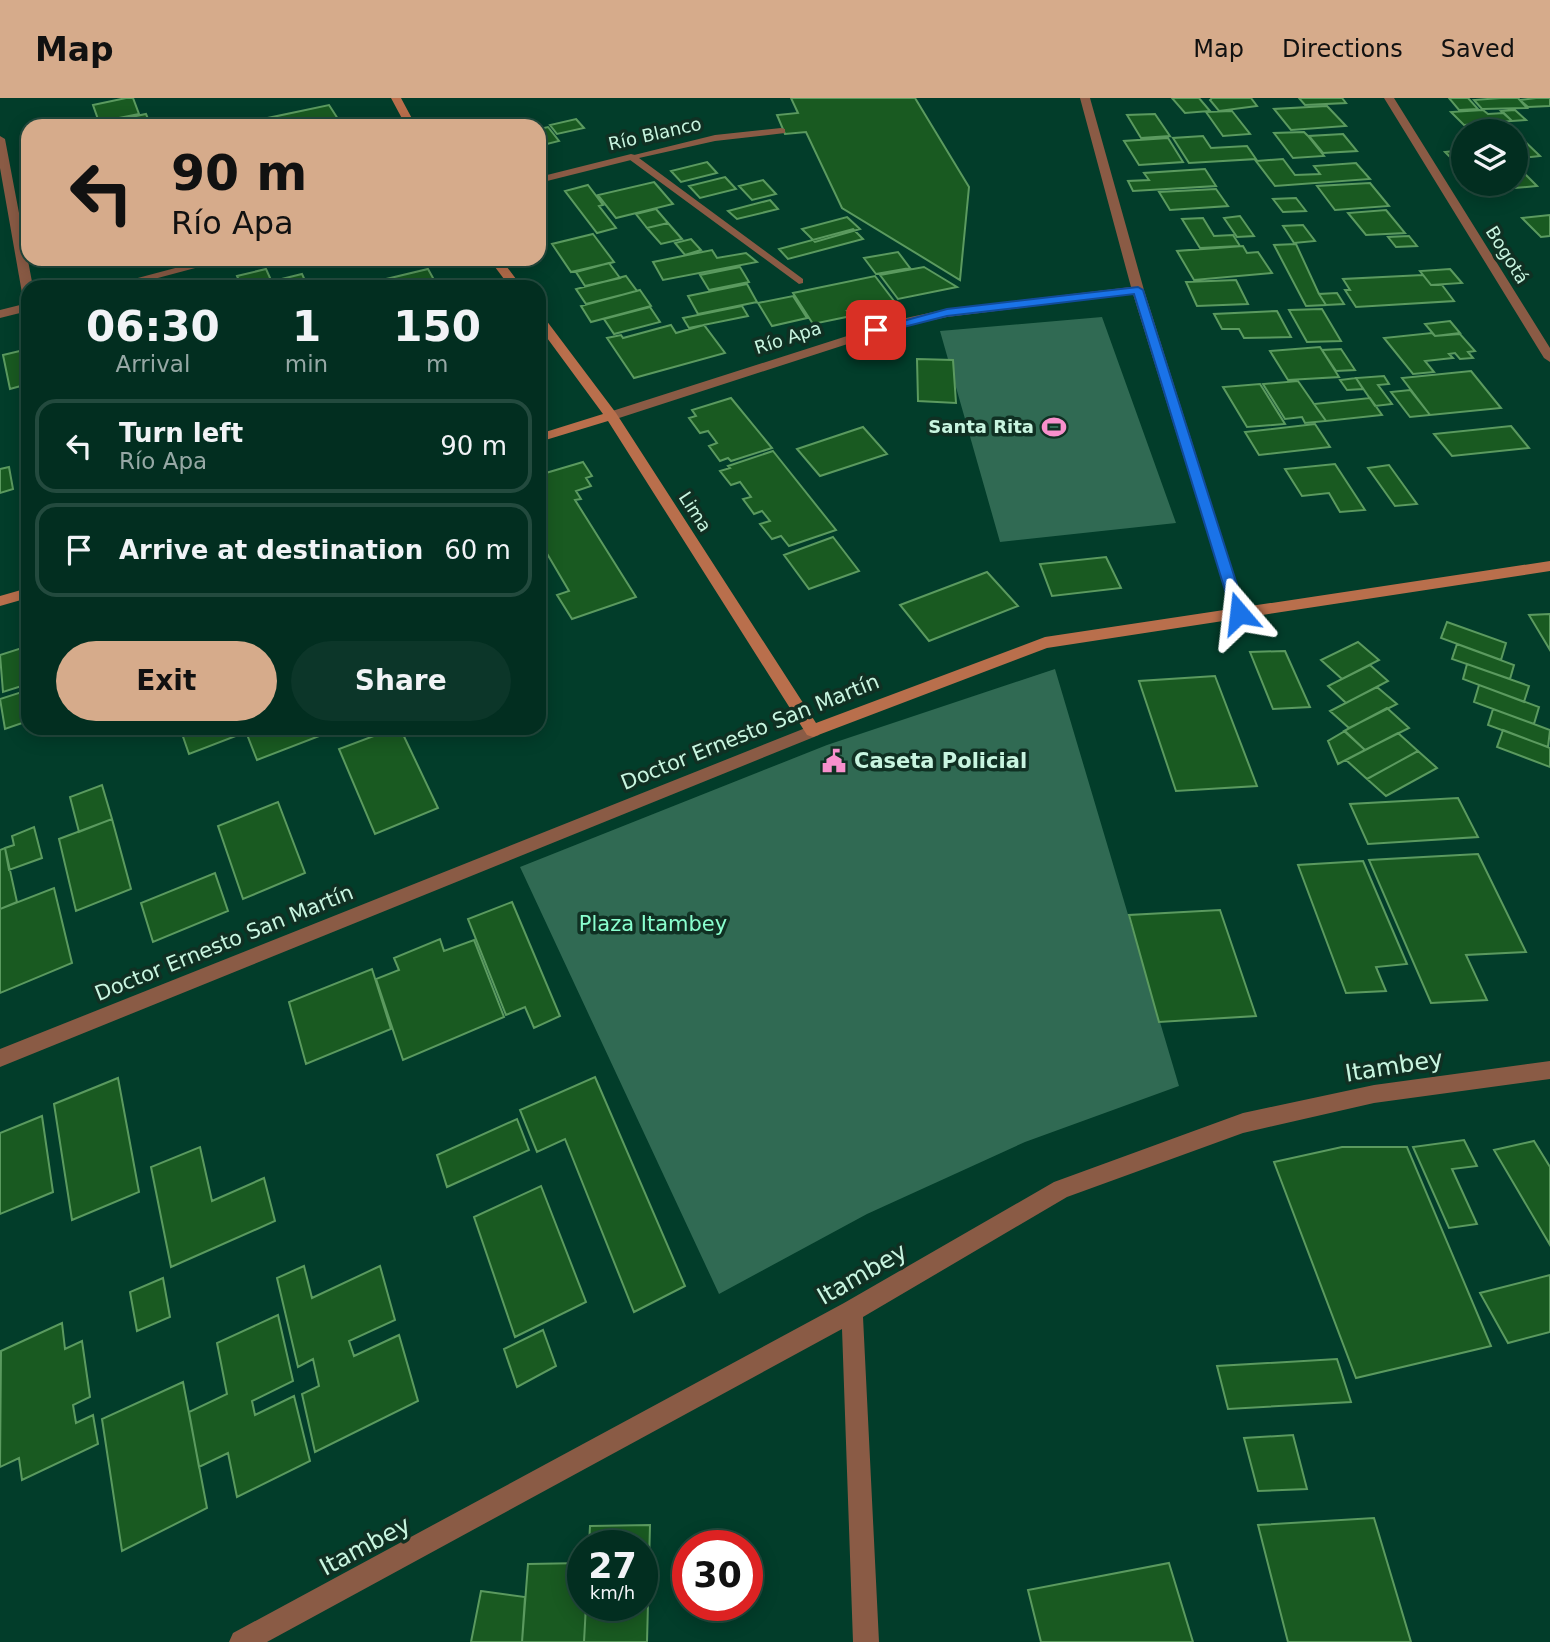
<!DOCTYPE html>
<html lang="en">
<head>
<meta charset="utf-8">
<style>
	:root { --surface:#022e20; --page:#0c3629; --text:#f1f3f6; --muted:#96a8a5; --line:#234a3e; --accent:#d6ab8b }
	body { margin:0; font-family:"DejaVu Sans",sans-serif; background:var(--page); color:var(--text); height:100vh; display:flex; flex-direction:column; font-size:26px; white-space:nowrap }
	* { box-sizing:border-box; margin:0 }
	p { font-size:23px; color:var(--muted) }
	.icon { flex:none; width:38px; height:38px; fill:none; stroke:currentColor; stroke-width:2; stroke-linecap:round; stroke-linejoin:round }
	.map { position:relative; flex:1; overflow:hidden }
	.drawer { position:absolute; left:21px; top:182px; width:525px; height:455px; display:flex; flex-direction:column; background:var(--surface); border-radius:21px; box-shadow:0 4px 18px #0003,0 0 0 2px var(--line) }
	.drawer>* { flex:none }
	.guide { position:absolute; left:21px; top:21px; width:525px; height:147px; border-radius:21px; box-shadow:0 4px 18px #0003,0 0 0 2px var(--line); background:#d6ab8b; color:#111; overflow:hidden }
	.tools { position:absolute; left:1451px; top:21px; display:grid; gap:14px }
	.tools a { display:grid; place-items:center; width:77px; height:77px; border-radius:50%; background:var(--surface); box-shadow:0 4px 18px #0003,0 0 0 2px var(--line); font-size:35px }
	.speed { position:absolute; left:567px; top:1432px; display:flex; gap:14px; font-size:35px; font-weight:700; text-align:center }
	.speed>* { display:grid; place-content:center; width:91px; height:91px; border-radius:50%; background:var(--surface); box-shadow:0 4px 18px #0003,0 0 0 2px var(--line); line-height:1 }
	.speed small { font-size:18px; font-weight:400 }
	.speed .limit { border:10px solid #d22; background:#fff; color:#111 }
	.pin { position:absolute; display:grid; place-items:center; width:60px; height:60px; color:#fff; margin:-30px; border-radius:14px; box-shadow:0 4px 10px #0006 }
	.me { position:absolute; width:77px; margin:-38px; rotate:343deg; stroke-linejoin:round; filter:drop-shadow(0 0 5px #0008) }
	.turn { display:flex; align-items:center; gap:24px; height:147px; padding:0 35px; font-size:32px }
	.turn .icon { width:91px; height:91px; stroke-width:2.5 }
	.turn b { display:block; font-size:49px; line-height:60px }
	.eta { display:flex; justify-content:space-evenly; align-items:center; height:119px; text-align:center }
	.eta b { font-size:42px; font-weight:700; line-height:49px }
	.button { display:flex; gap:14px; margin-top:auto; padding:14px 35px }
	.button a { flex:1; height:80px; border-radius:42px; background:var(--accent); color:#111; font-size:28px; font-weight:700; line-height:80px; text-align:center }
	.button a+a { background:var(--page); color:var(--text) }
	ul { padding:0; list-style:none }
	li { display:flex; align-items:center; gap:21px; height:94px; margin:0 14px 10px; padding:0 21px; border:4px solid var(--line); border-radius:21px }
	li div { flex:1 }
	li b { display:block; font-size:26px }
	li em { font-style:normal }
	header { display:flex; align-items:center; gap:42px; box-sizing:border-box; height:98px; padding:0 35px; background:var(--accent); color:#111 }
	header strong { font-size:33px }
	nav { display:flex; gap:38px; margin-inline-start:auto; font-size:24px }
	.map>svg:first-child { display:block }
</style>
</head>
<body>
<header>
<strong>Map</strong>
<nav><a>Map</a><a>Directions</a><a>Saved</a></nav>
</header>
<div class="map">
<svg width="1550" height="1544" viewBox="0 0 1550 1544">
	<rect width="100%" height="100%" fill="#023d2a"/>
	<path fill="#306a53" d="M1102,219L1176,425L1000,444L940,233Z
		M1055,571L1179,988L1025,1044L867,1116L719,1196L520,769L827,647Z"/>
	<path fill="#195a21" stroke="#5b9a5f" stroke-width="2" d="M126,0H133L139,16L99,24L93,7Z
		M791,0H915L969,89L960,182L842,110L806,34L785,36L777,17L798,15Z
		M1172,0H1199L1210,13L1185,15Z
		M1212,0H1251L1257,8L1219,13L1210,2Z
		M1299,0H1342L1346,5L1305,7Z
		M1449,0H1468L1478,11L1459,12Z
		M1501,0H1518L1527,10L1482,11L1474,2Z
		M1536,0H1550V8L1528,9L1520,2Z
		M329,7L340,24L324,28H245L244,25Z
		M1327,8L1346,28L1291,32L1274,11Z
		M1483,12L1488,16L1504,15L1512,23L1464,27L1451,14Z
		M1515,12L1526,22L1512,23L1501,13Z
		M1232,13L1250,36L1223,38L1206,14Z
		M146,16L151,28H87Z
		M1155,16L1170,38L1141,40L1127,17Z
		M576,21L584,30L557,36L550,27Z
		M548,29L559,43L539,48V31Z
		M1304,34L1308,38L1324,58L1293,60L1274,35Z
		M1516,35L1540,58L1521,60L1516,55Z
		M1343,36L1357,53L1323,55L1309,38Z
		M1203,38L1211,50L1247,48L1256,61L1189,65L1173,40Z
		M1168,40L1183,64L1139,67L1124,43Z
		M1463,52V67H1458L1445,54Z
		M1283,61L1295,77L1320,76L1314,68L1356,65L1370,81L1275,88L1256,63Z
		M707,64L717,75L681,84L671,73Z
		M1205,71L1216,88L1133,93L1128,83L1149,82L1144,75Z
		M1523,74L1537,88L1491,92L1484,86H1516V75Z
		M725,79L736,91L700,100L689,88Z
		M763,82L776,96L752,102L739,88Z
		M654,84L673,106L616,120L598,97Z
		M1370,85L1389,108L1335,112L1317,88Z
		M588,87L603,107L599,108L616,130L597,135L565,93Z
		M1216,91L1228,108L1170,112L1159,94Z
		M1296,100L1306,113L1283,114L1273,101Z
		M770,102L778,111L737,121L728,113Z
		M656,111L668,125L647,130L636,116Z
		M1386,112L1405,135L1366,137L1348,115Z
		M1550,117V138L1541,139L1522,120Z
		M1240,118L1254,138L1237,139L1224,120Z
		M847,119L860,131L815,144L802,131Z
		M1203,120L1214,138L1233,137L1240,148L1200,150L1182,121Z
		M668,125L682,141L661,146L647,130Z
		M1303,127L1315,143L1294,145L1283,128Z
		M853,131L863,141L788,161L779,151Z
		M593,136L614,164L571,174L552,146Z
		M1409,138L1417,148L1396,149L1388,139Z
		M691,141L701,152L685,157L675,145Z
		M1296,146L1319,196L1326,207L1306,208L1274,147Z
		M1243,148L1247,155L1258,154L1272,175L1194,182L1177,153Z
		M712,152L717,160L746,155L757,164L663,182L653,164Z
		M898,154L910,170L876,176L864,160Z
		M609,165L620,180L585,188L576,174Z
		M740,169L749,184L709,192L700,177Z
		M924,169L957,189L898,201L880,177Z
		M266,171L271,182L242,189L237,178Z
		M428,171L438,189H385L382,182Z
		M1450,171L1462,185L1431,187L1420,173Z
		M302,176L308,189H249Z
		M1423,177L1431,187H1442L1454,203L1356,209L1345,192H1350L1343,181Z
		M626,178L637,193L586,206L576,191Z
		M875,178L894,203L847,213L851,218L813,226L793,195Z
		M1236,182L1248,206L1197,208L1186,184Z
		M747,186L757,204L698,216L688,198Z
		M640,192L651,208L591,224L581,208Z
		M1337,195L1344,206L1326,207L1319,196Z
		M793,198L807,220L772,228L758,205Z
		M742,208L748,218L689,230L683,220Z
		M650,209L660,224L614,236L604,221Z
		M1322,211L1341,243L1307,244L1289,212Z
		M1277,213L1291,239L1244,240L1239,231H1222L1214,216Z
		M1450,223L1460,235L1435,238L1425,226Z
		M671,227L676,235L704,227L725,255L634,280L607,240L621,237L623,240Z
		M1432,235L1435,238L1460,236L1475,253L1468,254L1473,260L1460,261L1455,255L1449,256L1453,260L1425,263L1434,274L1413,276L1384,240Z
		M1320,249L1339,279L1288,282L1270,253Z
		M28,251V286L10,291L3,257Z
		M1341,251L1355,272L1336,273L1322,252Z
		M917,261L953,262L956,305L918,303Z
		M1471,273L1501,310L1430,317L1402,280Z
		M1384,278L1389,286L1378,287L1392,306L1375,308L1356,280Z
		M1356,280L1363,291L1347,292L1340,282Z
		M1298,283L1314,306L1326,323L1305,325L1302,319L1285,321L1263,286Z
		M1260,286L1285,326L1247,329L1223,289Z
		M1410,292L1430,317L1410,319L1391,294Z
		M731,300L772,350L731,363L728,360L720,363L709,348L717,345L708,333L700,335L689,320L696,318L692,312Z
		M1370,300L1382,317L1326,323L1314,306Z
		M1315,326L1330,349L1259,357L1245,334Z
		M1511,328L1529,350L1452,358L1434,336Z
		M863,329L887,356L820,378L797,351Z
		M773,353L836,432L789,448L781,438L772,441L760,426L770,423L762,413L754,416L743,401L751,399L740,384L731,387L720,373L730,370L728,368Z
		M583,364L592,378L586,380L591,388L576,393L581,401L575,402L636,499L572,521L557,497L569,493L539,442V377Z
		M1335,366L1365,412L1340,414L1329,395L1302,398L1285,371Z
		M1389,367L1417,406L1395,408L1368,370Z
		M9,369L13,391L0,395V371Z
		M833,439L859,473L809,491L784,457Z
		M1106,459L1121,490L1052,498L1040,466Z
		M987,474L1018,508L929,543L900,507Z
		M1550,516V552L1529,517Z
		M1447,524L1506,545L1501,562L1441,540Z
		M1358,544L1379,562L1342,581L1321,562Z
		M1457,546L1514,567L1510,581L1452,561Z
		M28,548V586L3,594L0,557Z
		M1285,553L1310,609L1273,611L1250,554Z
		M1467,566L1529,588L1524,604L1463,581Z
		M1370,567L1388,583L1346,605L1328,588Z
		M1215,578L1257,688L1176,693L1139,583Z
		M1479,587L1539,609L1534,626L1474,604Z
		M1377,589L1397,606L1349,630L1330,613Z
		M28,592V623L5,631L0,601Z
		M1387,610L1409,630L1365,652L1344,633Z
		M1493,611L1550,632L1548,649L1488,627Z
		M180,630H319L322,637L257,662L246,634L189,656Z
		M395,630H400L438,710L375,736L339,651Z
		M1503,632L1550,650V669L1497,649Z
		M1345,633L1365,652L1338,666L1328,643Z
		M1398,635L1418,653L1367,681L1346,662Z
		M1418,653L1437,670L1386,698L1367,681Z
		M102,687L112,721L79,734L70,699Z
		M1458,700L1478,739L1368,746L1350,706Z
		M278,704L305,775L243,801L218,728Z
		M112,721L131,791L76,813L59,741Z
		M34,729L42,760L9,772L5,750L14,747L12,738Z
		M5,750L17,804L0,811V752Z
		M1478,756L1526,854L1466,857L1487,902L1431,905L1369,762Z
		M1363,763L1407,866L1376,869L1386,893L1346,895L1298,767Z
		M215,775L228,813L153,844L141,805Z
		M54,790L72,865L0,895V811Z
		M512,804L560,918L534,930L525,909L506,917L468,821Z
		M1220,812L1256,918L1159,924L1129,817Z
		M440,841L444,853L474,842L504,919L403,962L376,881L399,872L394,860Z
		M372,871L391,931L306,966L289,904Z
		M595,979L685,1188L634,1214L565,1041L537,1054L520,1012Z
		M118,980L139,1094L72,1122L54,1006Z
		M42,1018L53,1094L0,1116V1035Z
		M517,1021L529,1052L447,1089L437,1057Z
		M1464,1042L1477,1068L1452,1071L1477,1126L1449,1130L1413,1049Z
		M1534,1043L1550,1069V1147L1494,1052Z
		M200,1049L212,1103L264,1080L275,1123L171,1169L151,1069Z
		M1342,1049H1407L1491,1248L1356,1280L1274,1064Z
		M541,1088L586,1204L515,1239L474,1119Z
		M304,1168L312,1200L380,1168L395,1222L349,1243L354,1258L399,1237L418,1303L315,1354L302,1296L319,1288L313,1261L298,1269L277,1180Z
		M1550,1177V1234L1508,1245L1480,1195Z
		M163,1180L170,1219L137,1233L130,1194Z
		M278,1217L293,1283L252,1303L255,1317L294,1298L310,1363L237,1399L228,1355L199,1369L189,1314L227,1296L217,1245Z
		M62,1225L65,1251L82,1243L90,1299L73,1307L76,1325L93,1317L98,1346L22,1382L19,1360L0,1369L1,1253Z
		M543,1232L556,1268L517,1289L504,1251Z
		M1337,1261L1351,1304L1228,1311L1217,1268Z
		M183,1284L207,1410L122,1453L102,1321Z
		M1293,1337L1307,1391L1258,1393L1244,1340Z
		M1374,1420L1411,1544H1288L1258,1427Z
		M650,1427L647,1544H584L586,1507H642V1447H589L590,1428Z
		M583,1465V1507H586L584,1544H522L528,1466Z
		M1169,1465L1193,1544H1041L1028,1492Z
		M481,1493L525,1499L522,1544H471Z"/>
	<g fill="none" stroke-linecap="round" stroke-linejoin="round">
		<path fill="#8a5b45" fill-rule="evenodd" d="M781,30L785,31V35L715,43L639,60L803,181V185L799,186L626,59L715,37Z"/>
		<path fill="#8a5b45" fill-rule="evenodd" d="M1080,0H1090L1144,192L1246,515L1244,519H1234L1232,515L1133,196L947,219L900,229L616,321H606V315L897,222L947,211L1131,189Z
			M1384,0H1394L1550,250V264L1544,260Z
			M0,38L5,41L33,189H28V198L22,195L0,70Z
			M631,56L635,57V61L539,85V79Z
			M209,161H229L124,189H104Z
			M28,205V213L0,220V212Z
			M813,627L821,633L819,637L0,969V951Z
			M1550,963V981L1374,1005L1243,1035L1067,1099L863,1219L879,1544H853L842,1231L267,1544H229L233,1535L844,1205L1054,1084L1243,1015L1374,987Z"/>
		<path fill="#b96f4c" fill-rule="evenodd" d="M391,0H401L416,28H406Z
			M489,161H501L522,189H510Z
			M539,217L543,218L616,315L816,625L1045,539L1550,463V473L1047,550L813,639L807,637L608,323L539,344V336L603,316L539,229Z
			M28,490V500L0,508V498Z"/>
	</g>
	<path fill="#1a73e8" stroke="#114b97" stroke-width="2" d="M1138,189L1143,192L1246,515L1244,519H1234L1232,515L1134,196L947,218L876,236L870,232L947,211Z"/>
	<defs>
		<g id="stadium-bare" transform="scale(1.89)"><path d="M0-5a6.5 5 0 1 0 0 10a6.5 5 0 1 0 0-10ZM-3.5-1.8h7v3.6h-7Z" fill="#f890cc" stroke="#103023" stroke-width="2.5" paint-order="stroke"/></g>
		<g id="civic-bare" transform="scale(1.89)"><path d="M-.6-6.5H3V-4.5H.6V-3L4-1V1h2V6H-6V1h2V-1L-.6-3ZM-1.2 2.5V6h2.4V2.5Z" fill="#f890cc" stroke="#103023" stroke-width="2.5" paint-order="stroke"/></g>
	</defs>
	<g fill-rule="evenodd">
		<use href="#stadium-bare" x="1054" y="329"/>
		<use href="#civic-bare" x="834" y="663"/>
	</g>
	<g text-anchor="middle" stroke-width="7" stroke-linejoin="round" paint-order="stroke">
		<g font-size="18" fill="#c8f5e0" stroke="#103023">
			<text transform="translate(655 36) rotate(-13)" y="6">Río Blanco</text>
			<text transform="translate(1507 157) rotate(58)" y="6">Bogotá</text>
			<text transform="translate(788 240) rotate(-18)" y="6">Río Apa</text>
			<text transform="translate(695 414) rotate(57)" y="6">Lima</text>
		</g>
		<g font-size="18" font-weight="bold" fill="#c8f5e0" stroke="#103023" text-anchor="end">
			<text x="1034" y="335">Santa Rita</text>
		</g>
		<g font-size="21" fill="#c8f5e0" stroke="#103023">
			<text transform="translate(750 634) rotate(-22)" y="7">Doctor Ernesto San Martín</text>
			<text transform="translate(224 845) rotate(-22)" y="7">Doctor Ernesto San Martín</text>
		</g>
		<g font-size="21" font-weight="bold" fill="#c8f5e0" stroke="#103023" text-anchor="start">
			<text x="854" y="670">Caseta Policial</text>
		</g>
		<g font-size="21" fill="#8affcf" stroke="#103023">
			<text x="653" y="833">Plaza Itambey</text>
		</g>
		<g font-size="24" fill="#c8f5e0" stroke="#103023">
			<text transform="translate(1394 968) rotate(-9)" y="8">Itambey</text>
			<text transform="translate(862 1176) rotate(-30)" y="8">Itambey</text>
			<text transform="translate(365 1448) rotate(-28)" y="8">Itambey</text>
		</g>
	</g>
</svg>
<div class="tools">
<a><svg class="icon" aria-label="layers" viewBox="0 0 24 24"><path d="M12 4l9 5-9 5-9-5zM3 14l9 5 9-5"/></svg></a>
</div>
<div class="speed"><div>27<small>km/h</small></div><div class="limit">30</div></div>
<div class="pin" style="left:876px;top:232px;background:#d93025"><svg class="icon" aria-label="arrive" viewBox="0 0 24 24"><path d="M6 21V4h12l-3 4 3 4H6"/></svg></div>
<svg class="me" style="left:1239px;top:515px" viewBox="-20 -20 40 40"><path d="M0-17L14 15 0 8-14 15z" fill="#1a73e8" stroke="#fff" stroke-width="4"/></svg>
<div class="guide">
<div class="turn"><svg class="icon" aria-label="left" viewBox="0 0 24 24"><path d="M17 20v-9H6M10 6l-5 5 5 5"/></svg><div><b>90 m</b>Río Apa</div></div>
</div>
<section class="drawer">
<div class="eta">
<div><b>06:30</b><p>Arrival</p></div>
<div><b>1</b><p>min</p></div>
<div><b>150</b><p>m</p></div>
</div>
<ul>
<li><svg class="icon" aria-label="left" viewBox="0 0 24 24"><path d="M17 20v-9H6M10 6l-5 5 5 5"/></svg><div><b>Turn left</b><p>Río Apa</p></div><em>90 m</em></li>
<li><svg class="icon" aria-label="arrive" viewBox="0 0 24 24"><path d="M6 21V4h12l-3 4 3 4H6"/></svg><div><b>Arrive at destination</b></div><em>60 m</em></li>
</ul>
<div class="button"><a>Exit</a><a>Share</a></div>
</section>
</div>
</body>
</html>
